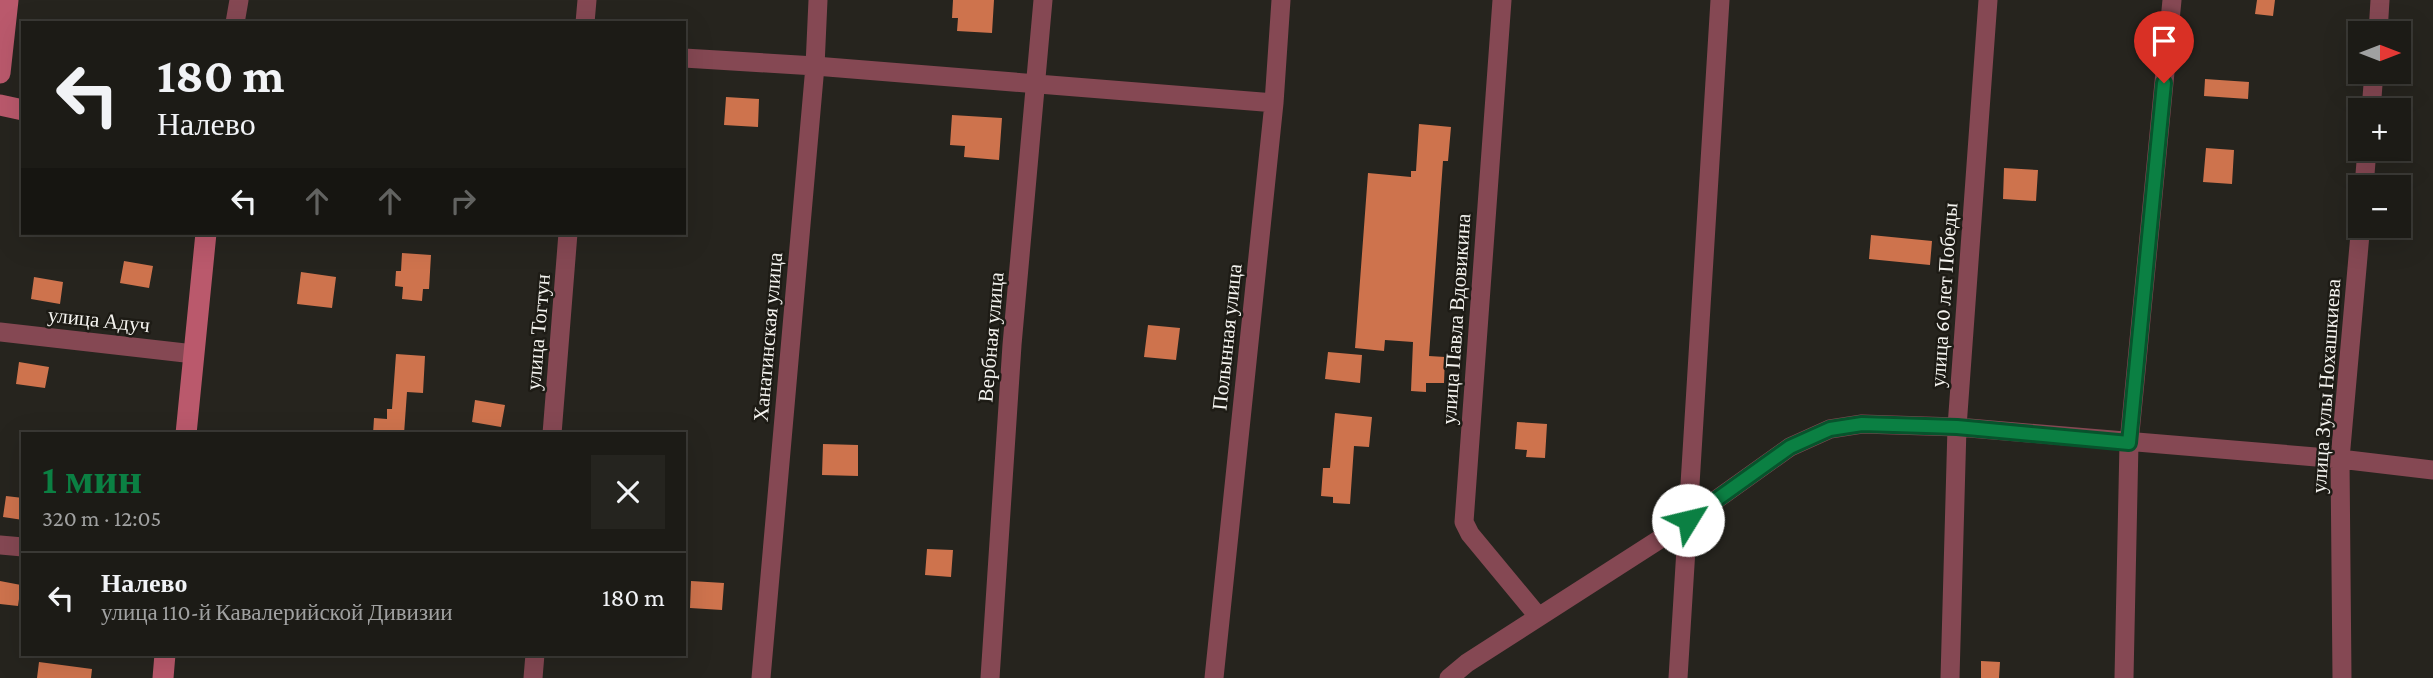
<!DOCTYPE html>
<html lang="ru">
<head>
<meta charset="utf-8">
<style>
	:root { --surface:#1c1b16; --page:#25241f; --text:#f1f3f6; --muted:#a0a1a1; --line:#3a3935; --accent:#0b8043 }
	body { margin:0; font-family:"Crimson Pro",serif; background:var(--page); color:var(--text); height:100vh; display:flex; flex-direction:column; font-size:26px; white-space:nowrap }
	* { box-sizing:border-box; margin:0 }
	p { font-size:23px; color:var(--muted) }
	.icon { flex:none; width:38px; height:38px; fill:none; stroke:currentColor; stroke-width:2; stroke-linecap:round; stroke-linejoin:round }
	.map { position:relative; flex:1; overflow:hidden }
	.details { position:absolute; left:21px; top:432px; width:665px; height:224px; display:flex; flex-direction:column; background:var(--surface); border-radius:0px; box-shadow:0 7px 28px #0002,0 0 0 2px var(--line) }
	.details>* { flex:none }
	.guide { position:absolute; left:21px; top:21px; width:665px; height:214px; border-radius:0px; box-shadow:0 7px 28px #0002,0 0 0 2px var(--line); background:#1c1b16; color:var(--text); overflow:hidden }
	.needle { width:46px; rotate:90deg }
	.buttons { position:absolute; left:2348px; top:21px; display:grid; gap:14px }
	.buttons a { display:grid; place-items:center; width:63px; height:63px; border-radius:0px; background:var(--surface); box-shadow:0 7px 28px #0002,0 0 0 2px var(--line); font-size:35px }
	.pin { position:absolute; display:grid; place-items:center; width:60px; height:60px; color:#fff; margin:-72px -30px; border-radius:50% 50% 50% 0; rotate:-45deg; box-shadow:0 0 7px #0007 }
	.pin .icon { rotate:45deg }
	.me { position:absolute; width:77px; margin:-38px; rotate:54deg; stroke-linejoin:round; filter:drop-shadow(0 0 5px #0008) }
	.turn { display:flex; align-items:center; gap:24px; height:147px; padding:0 21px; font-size:32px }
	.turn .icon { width:91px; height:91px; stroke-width:2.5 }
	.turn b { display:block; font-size:49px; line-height:60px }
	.lanes { display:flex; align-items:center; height:66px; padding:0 21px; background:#0003; justify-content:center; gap:35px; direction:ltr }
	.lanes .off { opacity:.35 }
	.round { display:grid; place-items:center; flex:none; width:74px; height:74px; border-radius:0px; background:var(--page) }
	.overview { display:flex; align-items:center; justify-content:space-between; height:119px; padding:0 21px }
	h1 { font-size:42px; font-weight:600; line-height:52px; color:var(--accent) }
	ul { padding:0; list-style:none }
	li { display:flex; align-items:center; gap:21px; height:91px; padding:0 21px; border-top:2px solid var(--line) }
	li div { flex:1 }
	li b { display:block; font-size:26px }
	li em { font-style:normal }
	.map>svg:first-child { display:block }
</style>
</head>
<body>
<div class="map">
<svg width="2433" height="678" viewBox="0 0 2433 678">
	<rect width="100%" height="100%" fill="#26241e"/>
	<path fill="#ce734d" d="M953,0H994L992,33L957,31L958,18H952Z
		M2257,0H2275L2273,16L2255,14Z
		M2205,79L2249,82L2248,99L2204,96Z
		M726,97L759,99L758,127L724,125Z
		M952,115L1002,118L999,160L964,157L965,146L950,145Z
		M1419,124L1451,127L1448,161H1443L1429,356L1445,357L1444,383H1426V392L1411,391L1413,342L1385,340L1384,351L1355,348L1368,173L1411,177V171H1416Z
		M2206,148L2234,150L2232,184L2203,182Z
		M2004,168L2038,170L2036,201L2003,199Z
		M1871,235L1932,241L1930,265L1869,259Z
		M402,253L431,255L429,289H423L422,301L402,299L403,287L395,286L396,271H401Z
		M124,261L153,266L149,288L120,283Z
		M301,272L336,277L332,308L297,304Z
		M34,277L63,282L60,304L31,299Z
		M1148,325L1180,328L1176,360L1144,357Z
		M1328,352L1362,355L1360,383L1325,379Z
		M396,354L425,356L423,393L407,392L404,434H373L374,418L387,419V409H392Z
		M19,362L49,367L45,388L16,384Z
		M475,400L505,405L501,427L472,422Z
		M1335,413L1372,417L1369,447L1354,446L1350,504L1333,503V497L1321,496L1323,468H1330Z
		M1517,422L1547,424L1545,458L1526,457L1527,450L1515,449Z
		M823,444L858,445V476L822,475Z
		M6,496L23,498V520L3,517Z
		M927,549L953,550L951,577L925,575Z
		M0,581L21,585L18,606L0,604Z
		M691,581L724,583L722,610L690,608Z
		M1981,661L2000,662L1999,678H1981Z
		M39,662L92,669L91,678H37Z"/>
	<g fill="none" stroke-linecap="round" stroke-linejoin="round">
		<path stroke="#854853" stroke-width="19" d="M1502,0L1464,522L1470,534L1538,616
			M235,23L239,0
			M585,23L587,0
			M2378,33L2380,0
			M684,58L815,66L1274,103
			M2371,110L2374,72
			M2364,187L2367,149
			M0,332L194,354
			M552,434L568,233
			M0,545L23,547
			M533,678L535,654
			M761,678L815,66L818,0
			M990,678L1012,345L1043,0
			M1214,678L1274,103L1281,0
			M1449,678L1467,663L1671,532L1790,447L1830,429L1862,424L1957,427L2340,459L2433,470
			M1678,678L1720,0
			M1950,678L1957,427L1988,0
			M2124,678L2129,443L2172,0
			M2342,678L2340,459L2361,223"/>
		<path stroke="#ba596c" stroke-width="21" d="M0,73L8,0
			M0,105L23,110
			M186,434L206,233
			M163,678L165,654"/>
	</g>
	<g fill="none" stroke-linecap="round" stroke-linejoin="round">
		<g stroke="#07532c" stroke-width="18">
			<path id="route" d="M1688,520L1790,447L1830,429L1862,424L1957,427L2129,443L2164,83"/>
		</g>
		<use href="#route" stroke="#0b8043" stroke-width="12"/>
	</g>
	<g text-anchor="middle" stroke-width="5" stroke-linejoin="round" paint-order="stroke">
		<g font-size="21" fill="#f4f3ef" stroke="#1d1b15">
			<text transform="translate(1944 295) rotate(-86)" y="7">улица 60 лет Победы</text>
			<text transform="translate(1456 319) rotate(-86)" y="7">улица Павла Вдовикина</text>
			<text transform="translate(99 320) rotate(6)" y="7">улица Адуч</text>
			<text transform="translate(538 332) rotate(-85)" y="7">улица Тогтун</text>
			<text transform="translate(768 337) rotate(-85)" y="7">Ханатинская улица</text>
			<text transform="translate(991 337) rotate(-85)" y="7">Вербная улица</text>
			<text transform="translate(1227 337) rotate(-84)" y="7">Полынная улица</text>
			<text transform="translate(2326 386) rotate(-86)" y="7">улица Зулы Нохашкиева</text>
		</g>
	</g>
</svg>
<div class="buttons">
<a><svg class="needle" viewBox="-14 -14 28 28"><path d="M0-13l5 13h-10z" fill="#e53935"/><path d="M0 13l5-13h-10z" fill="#a0a1a1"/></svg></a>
<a>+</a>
<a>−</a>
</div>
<div class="pin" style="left:2164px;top:83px;background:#d93025"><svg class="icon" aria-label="arrive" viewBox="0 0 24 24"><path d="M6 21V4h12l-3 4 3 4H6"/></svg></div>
<svg class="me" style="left:1688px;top:520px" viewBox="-20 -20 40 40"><circle r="19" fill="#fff"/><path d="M0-13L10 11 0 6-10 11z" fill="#0b8043"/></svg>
<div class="guide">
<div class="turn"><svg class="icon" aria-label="left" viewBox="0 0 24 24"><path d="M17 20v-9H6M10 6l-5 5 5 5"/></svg><div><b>180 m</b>Налево</div></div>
<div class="lanes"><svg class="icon" aria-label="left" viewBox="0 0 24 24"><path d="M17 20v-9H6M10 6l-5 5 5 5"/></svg><svg class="icon off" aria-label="ahead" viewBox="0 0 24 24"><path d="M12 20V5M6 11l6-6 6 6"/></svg><svg class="icon off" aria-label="ahead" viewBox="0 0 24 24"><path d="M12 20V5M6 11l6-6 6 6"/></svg><svg class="icon off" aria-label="right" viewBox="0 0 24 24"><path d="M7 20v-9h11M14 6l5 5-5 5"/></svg></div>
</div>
<section class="details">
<div class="overview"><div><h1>1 мин</h1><p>320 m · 12:05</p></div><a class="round"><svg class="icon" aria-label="close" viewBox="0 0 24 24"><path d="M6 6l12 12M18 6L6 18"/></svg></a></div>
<ul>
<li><svg class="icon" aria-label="left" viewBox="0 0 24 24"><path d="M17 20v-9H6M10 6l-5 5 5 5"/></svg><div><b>Налево</b><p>улица 110-й Кавалерийской Дивизии</p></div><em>180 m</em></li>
</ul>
</section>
</div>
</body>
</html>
